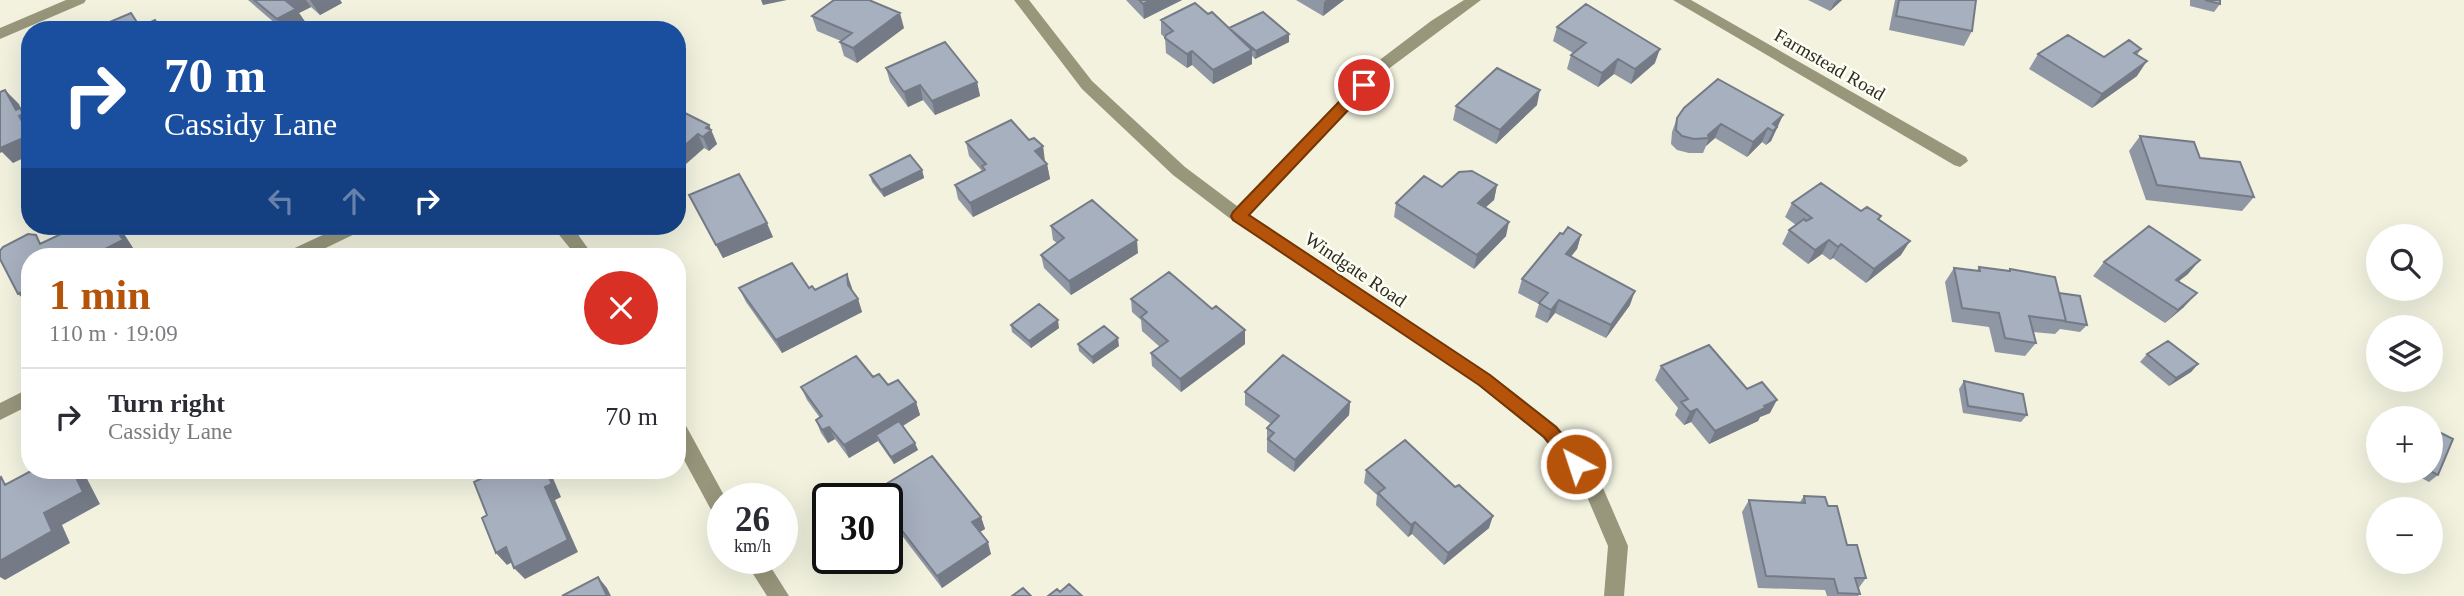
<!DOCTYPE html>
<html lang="en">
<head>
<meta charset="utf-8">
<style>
	:root { --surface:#fff; --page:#f7f7f7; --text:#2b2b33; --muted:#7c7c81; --line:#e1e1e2; --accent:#b45309 }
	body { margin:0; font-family:"Times New Roman",serif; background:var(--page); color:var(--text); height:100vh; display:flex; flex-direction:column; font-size:26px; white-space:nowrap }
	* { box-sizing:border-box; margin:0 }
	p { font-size:23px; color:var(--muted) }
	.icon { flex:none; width:38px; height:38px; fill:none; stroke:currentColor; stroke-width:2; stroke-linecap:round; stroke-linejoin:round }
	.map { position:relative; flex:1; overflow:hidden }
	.drawer { position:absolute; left:21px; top:248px; width:665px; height:231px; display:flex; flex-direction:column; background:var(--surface); border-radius:28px; box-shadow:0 7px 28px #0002 }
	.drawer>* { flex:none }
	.top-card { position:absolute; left:21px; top:21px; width:665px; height:214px; border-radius:28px; box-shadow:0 7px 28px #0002; background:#1a4fa0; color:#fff; overflow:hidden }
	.fabs { position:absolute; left:2366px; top:224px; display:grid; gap:14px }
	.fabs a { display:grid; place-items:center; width:77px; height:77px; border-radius:50%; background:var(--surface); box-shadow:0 7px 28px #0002; font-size:35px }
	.speed { position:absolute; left:707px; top:483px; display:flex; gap:14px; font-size:35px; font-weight:700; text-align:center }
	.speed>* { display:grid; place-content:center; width:91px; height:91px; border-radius:50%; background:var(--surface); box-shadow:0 7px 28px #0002; line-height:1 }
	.speed small { font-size:18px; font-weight:400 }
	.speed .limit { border:4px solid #111; border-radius:10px; background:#fff; color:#111 }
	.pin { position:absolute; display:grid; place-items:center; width:60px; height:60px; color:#fff; margin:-30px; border:4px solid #fff; border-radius:50%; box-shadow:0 2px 7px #0007 }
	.me { position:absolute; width:77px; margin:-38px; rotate:320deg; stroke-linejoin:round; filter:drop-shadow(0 0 5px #0008) }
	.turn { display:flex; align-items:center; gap:24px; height:147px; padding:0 28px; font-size:32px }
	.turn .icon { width:91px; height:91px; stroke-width:2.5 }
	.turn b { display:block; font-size:49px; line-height:60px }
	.lanes { display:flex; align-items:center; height:66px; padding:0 28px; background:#0003; justify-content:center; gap:35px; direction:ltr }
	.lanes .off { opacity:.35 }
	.round { display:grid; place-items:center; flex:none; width:74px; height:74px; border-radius:37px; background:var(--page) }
	.head { display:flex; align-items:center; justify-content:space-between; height:119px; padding:0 28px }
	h1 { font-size:42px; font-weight:600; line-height:52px; color:var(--accent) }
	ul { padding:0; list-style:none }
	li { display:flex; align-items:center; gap:21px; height:98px; padding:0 28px; border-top:2px solid var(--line) }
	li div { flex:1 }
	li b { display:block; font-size:26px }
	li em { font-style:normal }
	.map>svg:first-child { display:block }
</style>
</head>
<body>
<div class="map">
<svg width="2464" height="596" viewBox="0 0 2464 596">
	<rect width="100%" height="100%" fill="#f2f2df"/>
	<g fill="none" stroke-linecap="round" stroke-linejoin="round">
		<path fill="#98977c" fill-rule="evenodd" d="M66,0H86L84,3L0,39V28Z
			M1014,0H1029L1092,81L1185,167L1237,206L1377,62L1431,21L1464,0H1481L1387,70L1249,215L1491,375L1557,426L1597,474L1628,546L1624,596H1604L1608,546L1582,485L1543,438L1479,385L1232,220L1173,175L1082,89Z
			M1673,0H1691L1966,157L1968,161L1960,167L1954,165Z
			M342,226H365L363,230L307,257H283L286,252Z
			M552,226H572L594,257H577Z
			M30,388V405L0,420V403Z
			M677,420L684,422L726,499H723V522L716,519L677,447Z
			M743,558H765L789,596H767Z"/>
	</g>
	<path fill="#9097a4" d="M248,0H340L342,3L320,15L311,7L299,13L306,23L294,30H283Z
		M1126,0H1182L1144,19Z
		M1296,0H1344L1323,16Z
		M1808,0H1842L1830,11Z
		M1895,0H1976L1972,31L1964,46L1889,30Z
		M2190,0H2220V4L2214,12L2190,6Z
		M1208,14L1230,28L1289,34V42L1255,59L1252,56V64L1213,84L1192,65L1187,68L1166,53L1165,38L1161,34V20Z
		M812,16L904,28L857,63L844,56L840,42L841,41L817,31Z
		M1557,27L1655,63L1631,84L1614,74L1598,87L1567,69L1571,55L1573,53L1553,41Z
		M2141,49L2137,55V76L2092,108L2029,69L2038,54L2104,57Z
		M886,68L977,82L980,96L935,115L923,100L908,107L890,82Z
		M1537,105L1496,144L1453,120L1456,106Z
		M677,109L709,125L717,144L709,151L704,148L679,170L677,169Z
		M1783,115L1771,141L1766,145L1762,142L1747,157L1715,138L1706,146L1703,153H1689L1677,150L1671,144L1672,132L1677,118Z
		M2140,136L2200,158L2254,197L2242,211L2146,200L2129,151Z
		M1029,140L1043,146L1044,161L1047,164L1050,179L973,217L958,199L955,185L982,171L969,156L966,142Z
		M922,170L924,178L884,197L872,182L870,175Z
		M1497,185L1494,200L1485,207L1506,236L1474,269L1394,217L1396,203L1442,187Z
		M689,195L773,237L723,258Z
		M1792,203L1861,211L1879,220L1901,255L1866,283L1833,258L1830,260L1822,254L1808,264L1782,244L1789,230L1796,225L1785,217Z
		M1051,226L1138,253L1071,295L1044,268L1041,255L1057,243L1053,240Z
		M1563,234L1581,235L1577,249L1571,256L1630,305L1606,338L1555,313L1547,323L1535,317L1539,304L1518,293L1522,279Z
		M2104,262L2188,274L2178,281L2184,307L2165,323L2093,276Z
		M1979,267L2009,271L2010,269L2059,293L2087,325L2080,332L2060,329L2055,334L2033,332L2036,343L2025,356L1995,352L1989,327L1952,322L1945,282L1954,268L1977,271Z
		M847,274L852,291L858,299L862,312L782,353L746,302L739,288H809L815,290Z
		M1131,299L1212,309L1245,330V344L1181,392L1152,366L1151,353L1160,347L1142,331L1141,320L1132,312Z
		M1011,325L1059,328L1031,348L1012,332Z
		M1078,344L1119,346L1093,364L1079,351Z
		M2147,354L2198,364L2191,372L2169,386L2140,362Z
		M1661,366L1770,413L1760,417L1758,421L1709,444L1691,422L1684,425L1675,415L1678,408L1655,380Z
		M873,377L916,402L920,415L903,426L918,450L894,464L878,441L849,458L835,439L828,443L821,433L816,420L820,418L807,400L801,387Z
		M1964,381L2027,415L2021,422L1963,413L1959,389Z
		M1245,392L1350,402L1349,415L1294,472L1267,452V428L1271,424L1245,405Z
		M1366,470L1489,528L1444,565L1412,534L1408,537L1376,505L1377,495L1364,483Z
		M2408,471H2431L2438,475L2429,482Z
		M873,492L981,517L985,529L980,532L991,554L942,588L887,516V499H876Z
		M1804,496L1828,506L1847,545L1866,578L1858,589L1860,594L1858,596H1827L1825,590L1758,588L1742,512L1749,500L1800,502Z"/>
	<path fill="#757b86" d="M287,0H306L311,7L299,13L306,23L294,30H285L277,19Z
		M310,0H340L342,3L320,15Z
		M761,0H787L763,5Z
		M1151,0H1182L1144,19L1143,4Z
		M1326,0H1344L1323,16L1324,2Z
		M1837,0H1842L1830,11L1834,3Z
		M900,13L904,28L857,63L853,48Z
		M1289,34V42L1255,59L1256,51Z
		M1660,49L1655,63L1631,84L1635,69Z
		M1252,50V64L1213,84V70Z
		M1192,51V65L1187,68V54Z
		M1618,59L1614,74L1598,87L1602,73Z
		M2147,61L2137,76L2092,108L2102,94Z
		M977,82L980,96L935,115L932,101Z
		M920,85L923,100L908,107L904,92Z
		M5,90L19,104L22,111L30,118V135Z
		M1540,90L1537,105L1496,144L1500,130Z
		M1783,115L1771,141L1766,145L1773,131V124Z
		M1721,124L1715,138L1706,146L1709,138L1708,135Z
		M709,125L717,144L709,151L703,137L706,128Z
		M1768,128L1762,142L1747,157L1753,142Z
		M698,134L704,148L679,170L677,166V152Z
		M30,135V155L13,163L2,152L0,153V145Z
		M1043,146L1045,161L1037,165L1035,151Z
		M1047,164L1050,179L973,217L970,203Z
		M922,170L924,178L884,197L881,190Z
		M1497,185L1494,200L1475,217L1478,203Z
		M1509,222L1506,236L1474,269L1477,255Z
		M767,223L773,237L723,258L716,245Z
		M114,226H119L137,254L131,257H89Z
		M1581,235L1577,249L1562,268L1566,254Z
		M1137,240L1138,253L1071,295L1069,281Z
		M1829,240L1822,254L1808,264L1815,250Z
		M1910,241L1901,255L1866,283L1874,269Z
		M1841,244L1833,258L1830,260L1838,247Z
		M2200,260L2188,274L2164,293L2176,280Z
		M847,274L852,288L853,298L848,285Z
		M30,288V305L18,294Z
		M1635,291L1630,305L1606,338L1611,325Z
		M2197,293L2184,307L2165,323L2178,310Z
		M858,299L862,312L782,353L776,340Z
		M1559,300L1555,313L1547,323L1551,310Z
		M1058,320L1059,328L1031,348L1029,341Z
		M1245,330V344L1181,392L1180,379Z
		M1118,338L1119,346L1093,364L1092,357Z
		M2198,364L2191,372L2169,386L2176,378Z
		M1777,400L1770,413L1760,417L1758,421L1709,444L1715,431Z
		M916,402L920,415L879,440L876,435L878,441L849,458L844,445Z
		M1350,402L1349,415L1294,472L1295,460Z
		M1697,409L1691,422L1684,425L1690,412Z
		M829,427L835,439L828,443L822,430Z
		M915,443L918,450L894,464L891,457Z
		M73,471H83L100,504L62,525L70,543L5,580L0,577V561L44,513Z
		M546,471H550L561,497L555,500L578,552L525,579L514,568L545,487Z
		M1493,516L1489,528L1444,565L1448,553Z
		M981,517L985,529L976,534L972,522Z
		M1415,522L1412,534L1408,537L1411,525Z
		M988,542L991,554L942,588L937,576Z
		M506,547L517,559L507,565L496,553Z
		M598,577L607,588L611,596H607Z"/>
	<path fill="#a7b0bf" stroke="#757b86" stroke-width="2" d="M254,0H287L286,1L296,9L277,19Z
		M834,0H869L900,13L853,48L840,42L852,33L812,16Z
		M1139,0H1151L1143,4Z
		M1899,0H1976L1972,31L1896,16Z
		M2205,0H2220V4Z
		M1195,3L1208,14L1212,12L1252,50L1213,70L1192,51L1187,54L1165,38L1166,35L1173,31L1161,20Z
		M1586,4L1660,49L1635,69L1618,59L1602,73L1571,55L1586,43L1557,27Z
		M1263,12L1289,34L1256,51L1229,28Z
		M131,13L140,27L155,20L162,30H91Z
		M2068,35L2104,57L2129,40L2141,49L2134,53L2147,61L2102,94L2038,54Z
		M945,42L977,82L932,101L920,85L904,92L886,68Z
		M1497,68L1540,90L1500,130L1456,106Z
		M1718,79L1783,115L1773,124L1777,127L1773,131L1768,128L1753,142L1721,124L1708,135L1709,138L1694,139L1682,136L1676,130L1677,118L1684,108Z
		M5,90L16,110L20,108L23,114L19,116L30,135L0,148V92Z
		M677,109L709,125L706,128L711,130L703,137L698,134L677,152Z
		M1011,120L1029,140L1034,138L1043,146L1035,151L1047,164L970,203L955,185L985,170L982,166L986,164L966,142Z
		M2140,136L2194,142L2200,158L2240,162L2254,197L2157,185Z
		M910,155L922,170L881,190L870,175Z
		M1472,171L1497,185L1478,203L1509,222L1477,255L1396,203L1424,176L1442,187L1459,172Z
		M739,174L767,223L716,245L689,195Z
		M1821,183L1861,211L1867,207L1881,216L1878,219L1910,241L1874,269L1841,244L1838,247L1829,240L1815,250L1789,230L1804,219L1806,221L1812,218L1792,203Z
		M1092,200L1137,240L1069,281L1041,255L1064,238L1051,226Z
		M78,226H114L123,240L89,257H30V288L18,294L0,259V251L3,247L28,234L36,235L40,244Z
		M2149,226L2200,260L2176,280L2197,293L2178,310L2104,262Z
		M1568,227L1581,235L1566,254L1635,291L1611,325L1559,300L1551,310L1539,303L1548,293L1522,279L1560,233L1563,234Z
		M792,263L809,288L812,286L815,290L847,274L848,285L858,299L776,340L739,288Z
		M1979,267L2010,271V269L2055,277L2066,321L2029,316L2036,343L2005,338L1999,313L1962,308L1954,268L1980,271Z
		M1169,272L1212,309L1216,306L1245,330L1180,379L1151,353L1168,341L1141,317L1147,312L1131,299Z
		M2059,293L2080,296L2087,325L2063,321H2066Z
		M1039,304L1058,320L1029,341L1011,325Z
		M1104,326L1118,338L1092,357L1078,344Z
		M2168,341L2198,364L2176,378L2147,354Z
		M1709,345L1747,389L1762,382L1777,400L1764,406L1765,408L1715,431L1697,409L1690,412L1681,402L1688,399L1661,366Z
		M1283,355L1350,402L1295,460L1268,439L1274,433L1267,428L1279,416L1245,392Z
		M856,356L873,377L879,374L888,385L898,380L916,402L844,445L829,427L822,430L816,420L822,416L801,387Z
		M1964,381L2023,394L2027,415L1968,406Z
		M899,421L915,443L891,457L876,435Z
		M2431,428L2453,439L2438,475L2430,471Z
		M1405,440L1455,487L1459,485L1493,516L1448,553L1415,522L1411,525L1378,493L1385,488L1366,470Z
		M932,456L981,517L972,522L988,542L937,576L887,511V499H878L873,492Z
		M31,471H73L83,492L44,513L52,531L0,561V478L1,477L5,485Z
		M497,471H546L552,484L545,487L568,540L514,568L506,547L496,553L482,518L487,515L474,482Z
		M1804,496L1825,497L1828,506H1837L1847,545H1857L1866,578H1855L1860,594L1838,593L1834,579L1766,576L1749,500L1805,503Z
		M598,577L607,596H562Z
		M1069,584L1082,596H1048L1057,589L1060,592Z
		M1023,588L1031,596H1012Z"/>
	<path fill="#b45309" stroke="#753606" stroke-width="2" d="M1364,80L1369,81V88L1249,215L1490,375L1556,427L1583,459L1585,464L1583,469L1576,472L1570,469L1544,437L1479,385L1233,220L1231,216L1233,212L1359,81Z"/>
	<g text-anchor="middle" stroke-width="5" stroke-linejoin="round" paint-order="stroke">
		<g font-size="19" fill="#2c2c25" stroke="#fffef3">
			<text transform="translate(1830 64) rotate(30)" y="7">Farmstead Road</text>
			<text transform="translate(1356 269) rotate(34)" y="7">Windgate Road</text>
		</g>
	</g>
</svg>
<div class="fabs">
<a><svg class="icon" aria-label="search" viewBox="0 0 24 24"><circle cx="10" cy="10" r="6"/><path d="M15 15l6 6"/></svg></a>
<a><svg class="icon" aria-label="layers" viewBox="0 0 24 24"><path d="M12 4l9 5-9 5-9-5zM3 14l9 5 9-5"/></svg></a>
<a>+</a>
<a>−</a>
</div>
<div class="speed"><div>26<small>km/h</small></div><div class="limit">30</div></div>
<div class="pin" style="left:1364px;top:85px;background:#d93025"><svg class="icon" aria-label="arrive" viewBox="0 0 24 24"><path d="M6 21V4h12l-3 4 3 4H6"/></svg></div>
<svg class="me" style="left:1576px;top:464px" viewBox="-20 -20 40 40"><circle r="17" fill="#b45309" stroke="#fff" stroke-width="3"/><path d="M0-11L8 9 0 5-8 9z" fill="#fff"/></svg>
<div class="top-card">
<div class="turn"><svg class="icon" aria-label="right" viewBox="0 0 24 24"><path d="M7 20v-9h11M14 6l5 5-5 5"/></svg><div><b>70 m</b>Cassidy Lane</div></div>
<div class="lanes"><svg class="icon off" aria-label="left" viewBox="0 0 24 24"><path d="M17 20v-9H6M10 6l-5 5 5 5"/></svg><svg class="icon off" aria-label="ahead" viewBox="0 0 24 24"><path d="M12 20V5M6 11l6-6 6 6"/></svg><svg class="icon" aria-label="right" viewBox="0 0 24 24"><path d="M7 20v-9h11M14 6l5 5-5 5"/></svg></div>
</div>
<section class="drawer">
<div class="head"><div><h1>1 min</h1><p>110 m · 19:09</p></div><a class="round" style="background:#d93025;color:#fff"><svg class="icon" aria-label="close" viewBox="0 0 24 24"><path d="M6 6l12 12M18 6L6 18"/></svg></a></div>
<ul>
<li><svg class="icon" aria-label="right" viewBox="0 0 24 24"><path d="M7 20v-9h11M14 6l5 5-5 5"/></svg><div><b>Turn right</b><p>Cassidy Lane</p></div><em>70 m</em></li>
</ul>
</section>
</div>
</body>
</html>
